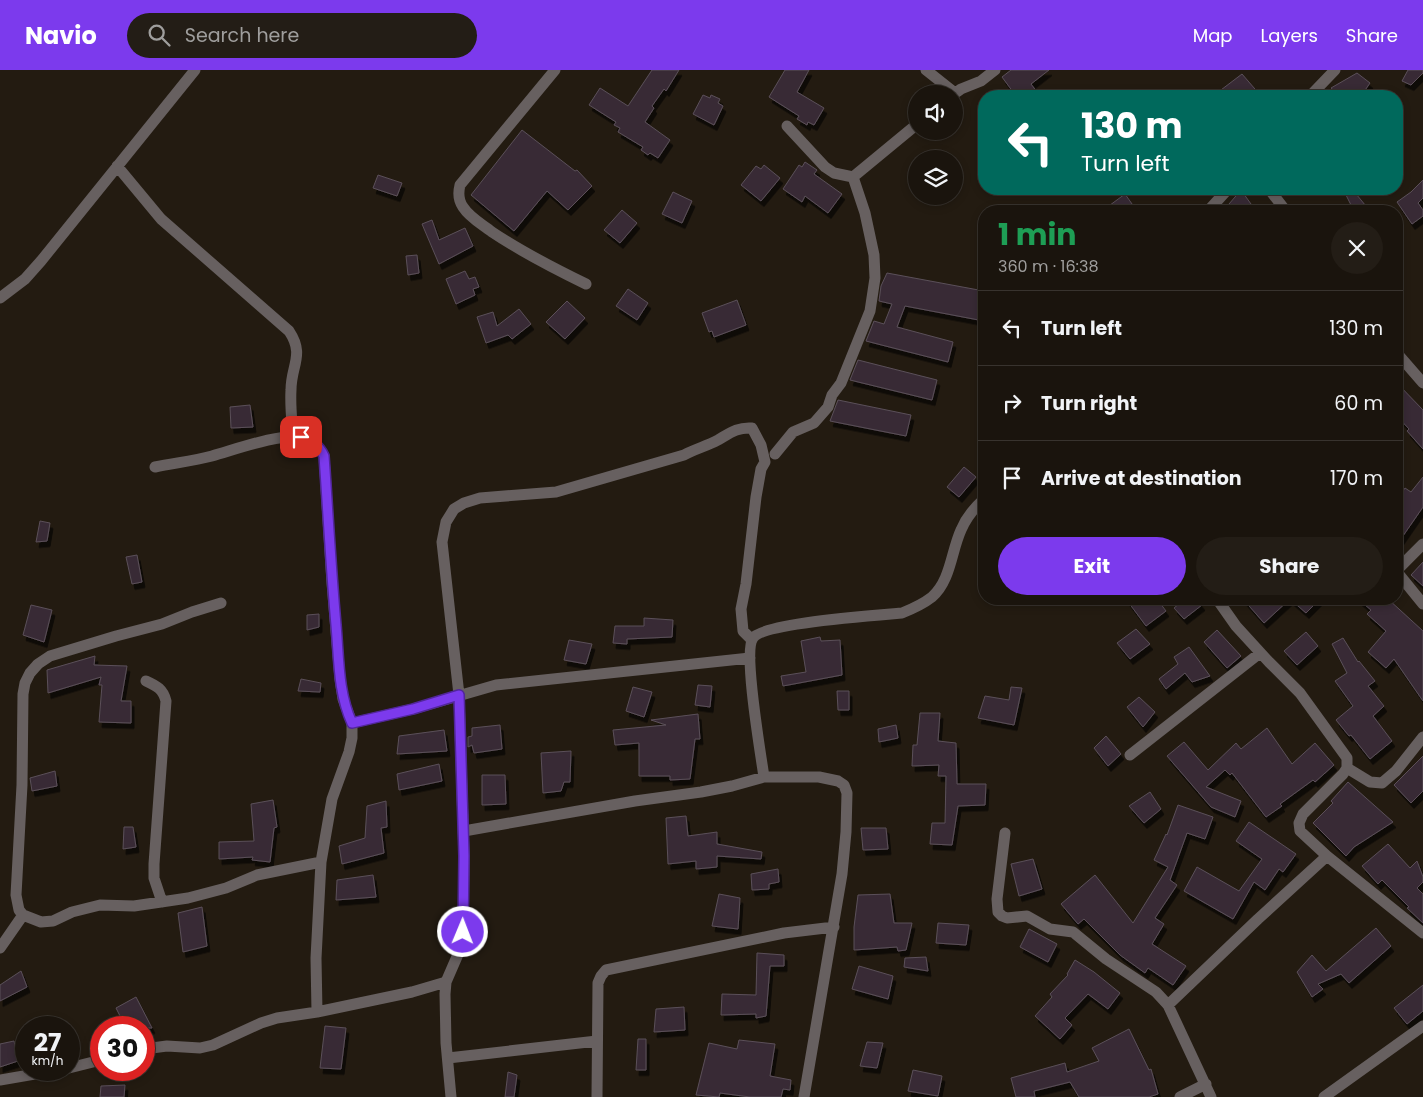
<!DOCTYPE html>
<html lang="en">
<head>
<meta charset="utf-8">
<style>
	:root { --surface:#1a140d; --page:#231d16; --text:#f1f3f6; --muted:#9f9e9d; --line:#38332e; --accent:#7c3aed }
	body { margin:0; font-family:Poppins,sans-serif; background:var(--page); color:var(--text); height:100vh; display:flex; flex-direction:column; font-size:19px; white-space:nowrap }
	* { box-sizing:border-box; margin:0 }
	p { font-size:16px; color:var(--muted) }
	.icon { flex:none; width:28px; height:28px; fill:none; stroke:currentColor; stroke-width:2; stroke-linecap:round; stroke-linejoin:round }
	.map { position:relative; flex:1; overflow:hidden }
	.panel { position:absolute; left:978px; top:135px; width:425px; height:400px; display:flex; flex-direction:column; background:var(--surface); border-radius:20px; box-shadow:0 2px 8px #0003,0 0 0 1px var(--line) }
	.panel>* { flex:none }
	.hud { position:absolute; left:978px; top:20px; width:425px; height:105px; border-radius:20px; box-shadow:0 2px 8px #0003,0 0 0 1px var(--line); background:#00695c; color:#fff; overflow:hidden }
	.buttons { position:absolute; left:908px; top:15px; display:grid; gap:10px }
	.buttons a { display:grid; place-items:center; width:55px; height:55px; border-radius:50%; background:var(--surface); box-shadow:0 2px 8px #0003,0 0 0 1px var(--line); font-size:25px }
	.speed { position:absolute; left:15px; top:946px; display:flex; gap:10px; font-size:25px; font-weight:700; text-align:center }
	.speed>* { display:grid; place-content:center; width:65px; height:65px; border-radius:50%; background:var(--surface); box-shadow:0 2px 8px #0003,0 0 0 1px var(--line); line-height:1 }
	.speed small { font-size:12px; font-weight:400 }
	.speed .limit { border:8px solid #d22; background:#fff; color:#111 }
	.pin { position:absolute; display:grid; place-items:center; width:42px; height:42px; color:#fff; margin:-21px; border-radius:10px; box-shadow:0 2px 8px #0006 }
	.me { position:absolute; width:55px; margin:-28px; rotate:1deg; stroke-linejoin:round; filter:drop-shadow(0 0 4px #0008) }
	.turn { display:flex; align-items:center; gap:18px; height:105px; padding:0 20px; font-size:22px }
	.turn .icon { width:65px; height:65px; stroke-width:2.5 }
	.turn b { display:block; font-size:35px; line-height:42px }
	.round { display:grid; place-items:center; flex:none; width:52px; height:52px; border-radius:26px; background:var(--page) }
	.headline { display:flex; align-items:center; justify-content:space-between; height:85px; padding:0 20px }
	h1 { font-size:30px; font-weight:700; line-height:38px; color:#1e9e55 }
	.cta { display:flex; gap:10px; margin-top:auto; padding:10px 20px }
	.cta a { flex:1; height:58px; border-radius:30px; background:var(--accent); color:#fff; font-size:20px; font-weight:700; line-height:58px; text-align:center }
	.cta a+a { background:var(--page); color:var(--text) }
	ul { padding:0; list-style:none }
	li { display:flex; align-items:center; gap:15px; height:75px; padding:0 20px; border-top:1px solid var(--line) }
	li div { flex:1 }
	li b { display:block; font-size:19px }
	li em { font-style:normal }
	header { display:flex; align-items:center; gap:30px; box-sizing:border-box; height:70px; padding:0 25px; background:var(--accent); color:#fff }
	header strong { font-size:24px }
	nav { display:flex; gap:28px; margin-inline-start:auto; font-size:18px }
	.search { width:350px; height:45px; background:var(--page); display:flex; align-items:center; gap:12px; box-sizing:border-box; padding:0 18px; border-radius:28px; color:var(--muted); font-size:19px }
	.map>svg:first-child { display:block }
</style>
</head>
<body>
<header>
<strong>Navio</strong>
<div class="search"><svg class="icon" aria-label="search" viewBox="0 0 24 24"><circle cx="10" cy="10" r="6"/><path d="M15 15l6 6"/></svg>Search here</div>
<nav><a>Map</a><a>Layers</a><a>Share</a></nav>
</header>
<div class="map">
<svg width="1423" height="1027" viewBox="0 0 1423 1027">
	<defs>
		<filter id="shadow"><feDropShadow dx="3" dy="5.5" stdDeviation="0" flood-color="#0009"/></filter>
	</defs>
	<rect width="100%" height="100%" fill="#231b11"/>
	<path fill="#372c35" stroke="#5b4f59" filter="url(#shadow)" d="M652,0H679L666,21L664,19L652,36L654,38L645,52L670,70L658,88L650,83L648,85L641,80L643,77L618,62L620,58L614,55L616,52L589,35L600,18L628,36Z
		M785,0H809L797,22L824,38L814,55L808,52L807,55L797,49L799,46L769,27Z
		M1011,0H1049L1031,14L1040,26H1016L1002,7Z
		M1408,0H1423V3L1411,15L1402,11Z
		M1357,3L1370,13L1361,26H1340L1331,18Z
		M1242,4L1261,26H1213Z
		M703,25L710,28L711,25L720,29L718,33L723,36L714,55L693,44Z
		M522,60L575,101L577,100L592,116L568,140L547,121L514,161L471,125Z
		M805,92L817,100L814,104L842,124L828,143L805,126L802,132L783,119L799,95L802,97Z
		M764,95L780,108L761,131L741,115L756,96L761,99Z
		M378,105L402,113L397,126L373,118Z
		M1423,110V128L1418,133L1423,140V146L1412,154L1397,132L1411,122Z
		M1343,119H1352L1370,141H1354Z
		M1241,120L1256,141H1223Z
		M673,122L692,131L682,153L662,144Z
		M1125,124L1137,141H1102Z
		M622,140L637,153L620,173L604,160Z
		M432,150L439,170L465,158L473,176L439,194L422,154Z
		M417,185L419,203L408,205L406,186Z
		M465,201L469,209L475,207L479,217L473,219L475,225L456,234L446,209Z
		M887,203L984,221V251L905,236L897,257L953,272L948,292L866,271L874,251L884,254L892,234L879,231L881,216Z
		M628,219L648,233L637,250L616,236Z
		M737,230L746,255L714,267L712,261L709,262L702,243Z
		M567,231L585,248L565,269L546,252Z
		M519,239L531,254L512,269L508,265L486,273L477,247L493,242L497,256Z
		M858,290L937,310L932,330L850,310Z
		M1396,312L1423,340V379L1407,361L1409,359L1396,345Z
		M838,330L911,345L906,366L830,351Z
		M250,335L253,357L231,358L230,337Z
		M964,397L976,407L959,427L947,417Z
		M1423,407V437L1396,476V431L1405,418L1411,422Z
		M40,451L50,453L47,471L36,472Z
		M137,485L142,512L132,514L126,487Z
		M1423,492V516L1411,505Z
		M1126,529H1157L1166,541L1146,556Z
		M1185,529H1197L1202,535L1184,549L1174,538Z
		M1243,529H1320L1306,543L1290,529L1264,553Z
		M1358,529H1388L1423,561V631L1394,589L1386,598L1368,582L1386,561L1367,544L1371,540Z
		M31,535L52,540L44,572L23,565Z
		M319,544V557L307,560V545Z
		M644,548L673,550L672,567L627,569V574L613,573L615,556H644Z
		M1136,559L1150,574L1130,589L1117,573Z
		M1217,560L1241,586L1227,598L1204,572Z
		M1306,562L1318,576L1297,595L1284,581Z
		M820,567L821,571L840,570L842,605L783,616L781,606L806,602L801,571Z
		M1343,568L1358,592L1359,591L1375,611L1368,616L1384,636L1373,646L1392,671L1370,689L1351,665L1349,666L1336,650L1353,636L1335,611L1347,603L1332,574Z
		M569,570L592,574L586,594L564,590Z
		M1189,577L1210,606L1192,612L1185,603L1166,619L1159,609L1178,594L1174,587Z
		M95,586L94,595L127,596L121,631H131V653L99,652L102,615H99L101,607L48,623L47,600Z
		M301,609L321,613L320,622L298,621Z
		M698,615L712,616L710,637L695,635Z
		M633,617L652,622L644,647L626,641Z
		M1011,617L1022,618L1014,655L978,648L985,626L1009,630Z
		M837,621H849V640H838Z
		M1139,627L1155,642L1143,657L1127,637Z
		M920,643H940L938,671L956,673L957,714H986L985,735L958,736L952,775L930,774L932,753H945L946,706H938L939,695L912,696L913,675H917Z
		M698,644L700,669H695L690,709L670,710V706H639V673L615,675L613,660L666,655L651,650Z
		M500,655L502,679L474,683L472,675L468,677V667L472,666V658Z
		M896,655L898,668L879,672L878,659Z
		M1267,658L1292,694L1315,673L1334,695L1315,712L1313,710L1280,734L1282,736L1266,747L1232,703L1230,705L1225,700L1206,717L1241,731L1235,747L1211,737L1167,686L1184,672L1208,700L1236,673L1241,679Z
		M444,660L447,681L397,684L399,666Z
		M1106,666L1121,684L1108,696L1094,678Z
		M571,681L570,712H564L561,721L543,723L541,683Z
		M1423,686V721L1411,733L1394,715Z
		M439,694L442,711L399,720L397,704Z
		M55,701L57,716L32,721L30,708Z
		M482,705H505L506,734L482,735Z
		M1348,712L1393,752L1354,777L1346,786L1313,753L1333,733L1331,731Z
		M1150,722L1161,739L1144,753L1129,736Z
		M273,730L277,757L274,758L270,792L252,790L253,787L219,789V772L254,771L251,734Z
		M386,731L387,757L381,758L384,783L342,794L339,776L365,768L367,736Z
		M1178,735L1213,747L1205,769L1187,763L1170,810L1177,815L1155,848L1164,854L1152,874L1186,896L1173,915L1148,898L1145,903L1120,885L1084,849L1078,854L1061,834L1095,805L1133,853L1168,797L1154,790L1166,764L1167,765Z
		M686,746L688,766L717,762V774L762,782L761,789L717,786V797L696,799V791L668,794L666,748Z
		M1249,752L1296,784L1283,802L1279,799L1265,820L1254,812L1233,849L1184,821L1197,797L1239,821L1262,789L1236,771Z
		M124,757H133L136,777L123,779Z
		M861,758H886L888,779L863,780Z
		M1388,774L1410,798L1417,791L1423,807V812L1417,818L1423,824V853L1407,838L1409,837L1382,810L1378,814L1362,796Z
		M1033,789L1042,819L1019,826L1011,794Z
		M778,799L779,812L769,814V819L752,820L751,804Z
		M373,805L376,827L336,830L337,810Z
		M719,824L740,828L738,859L712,856Z
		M890,824L894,853H912L906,880L898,881L897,877L854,880V857L858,825Z
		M202,837L207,876L183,882L178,843Z
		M938,853L969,855L966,875L936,873Z
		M1376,858L1391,876L1349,913L1341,904L1318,914L1323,919L1312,927L1297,902L1312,885L1326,901Z
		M1029,859L1057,874L1048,892L1020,877Z
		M757,883L784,885V896H770L766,946L756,948V944L721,945L722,924L756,925Z
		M926,887L928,901L904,897L905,888Z
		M1075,890L1094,902L1120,923L1108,939L1088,924L1065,948L1072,955L1060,969L1035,946L1052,927L1050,924L1068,905L1067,904Z
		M859,896L893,906L888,929L852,919Z
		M21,901L27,917L0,931V915Z
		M1423,915V941L1407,954L1394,938Z
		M136,927L152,958H126L116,938Z
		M684,937L685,960L654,962L656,939Z
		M325,956L346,958L341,999L320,998Z
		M1129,959L1149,1000L1151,999L1158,1024L1149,1027H1079L1070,1012L1034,1021L1035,1027H1016L1011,1008L1065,993L1067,1002L1099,991L1092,978Z
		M638,969H646V1000H636Z
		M739,970L775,974L770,1006L791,1010L790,1020L783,1019L781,1027H750L720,1023L719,1027L696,1025L709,973L737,979Z
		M14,971L18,991L0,997V974Z
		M867,972L883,973L877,998L860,996Z
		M913,1000L942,1006L938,1026L908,1021Z
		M508,1002L517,1005L514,1027H505Z
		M125,1015L124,1027H100L101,1016Z"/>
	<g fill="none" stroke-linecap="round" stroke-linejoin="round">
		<path stroke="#676060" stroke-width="11" d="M555,0L460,115C458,123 458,130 463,137C470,148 482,154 492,162C522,182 553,198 586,214
			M926,0L955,23
			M954,24L961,19L981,11L995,0
			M1310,26L1335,0
			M787,56L825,97L834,103L853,107
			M117,96L161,149L289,261C305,285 291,295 291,320C290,336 292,352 293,367
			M1269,119L1286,141
			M1208,141L1228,119
			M0,228L25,209L41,191L195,0
			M1396,282L1423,313
			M775,384L793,362L814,353L828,337L832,325L841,313L870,241L875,208L874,185L865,143L853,107L916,55
			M155,397C174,393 193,391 212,386C234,380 280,363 302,367C313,369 319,377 324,386L332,513L340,609L343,629L352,653V668L349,682L332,729L321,792L316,888L317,942L412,922L446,912
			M1396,501L1423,474
			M1397,502L1423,534
			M1217,529L1236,556L1269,592L1300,623L1347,688V698L1343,704L1303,744L1299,753L1300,761L1327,786L1423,863
			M221,533L192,542L162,554L116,566L50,586L38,594L30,603L25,613L23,624L22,715L16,825L19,840L23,845L41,852L53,851L72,842L100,835L134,836L188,828L226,818L257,805L321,792
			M146,611C157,616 163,619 166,631L154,794V808L162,832
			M352,653L413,639L496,615L750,588
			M1130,685L1260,583
			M1347,698L1370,712L1382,713L1396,701L1423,667
			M764,707C761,686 743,581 753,568C763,553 879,545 902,543C912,539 923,534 932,527C951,510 951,482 961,460C966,448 974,438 984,429
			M464,761L635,731L701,722L732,716L764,707H819L838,711L844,715L847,723L846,762L842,804L804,1027
			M1005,763L997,829L998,842L1002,846L1007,848L1027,846L1050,859L1073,862L1106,889L1156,922L1168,935L1211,1027
			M0,878L23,845
			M1168,935L1258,849L1327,786
			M144,979L167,976L200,978L213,975L261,953L277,948L317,942
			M448,988L597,971
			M69,998L101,990
			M0,1010L58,1000
			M451,1027L446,973L445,924L446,912L459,882L463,862L464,786L459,625L442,472L446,452L454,439L464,433L480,428L556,422L684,385C695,379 707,376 718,370C730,363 737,357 752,358L761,375L765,392L761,399L756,427L746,514L741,539L743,561L751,569
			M597,1027L598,913L601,906L606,900L784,863L834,857
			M1180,1027L1206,1014
			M1324,1027L1423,956"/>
	</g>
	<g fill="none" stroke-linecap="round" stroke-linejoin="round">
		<g stroke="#51269a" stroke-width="12">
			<path id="route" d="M301,367C312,371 319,375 324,386C328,442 331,499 336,555C339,588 338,623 352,653L413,639L459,625L464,786L463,862"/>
		</g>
		<use href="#route" stroke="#7c3aed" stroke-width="9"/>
	</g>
</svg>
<div class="buttons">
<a><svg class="icon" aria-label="sound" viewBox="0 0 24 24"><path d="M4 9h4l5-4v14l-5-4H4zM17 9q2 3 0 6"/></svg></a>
<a><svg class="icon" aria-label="layers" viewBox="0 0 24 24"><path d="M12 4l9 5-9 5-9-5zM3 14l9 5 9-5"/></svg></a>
</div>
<div class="speed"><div>27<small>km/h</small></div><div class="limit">30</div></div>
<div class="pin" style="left:301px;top:367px;background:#d93025"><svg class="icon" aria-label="arrive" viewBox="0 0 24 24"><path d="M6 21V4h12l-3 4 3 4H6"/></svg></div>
<svg class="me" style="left:463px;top:862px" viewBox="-20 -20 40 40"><circle r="17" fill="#7c3aed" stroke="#fff" stroke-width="3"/><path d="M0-11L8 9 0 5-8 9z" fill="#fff"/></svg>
<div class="hud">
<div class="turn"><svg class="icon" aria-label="left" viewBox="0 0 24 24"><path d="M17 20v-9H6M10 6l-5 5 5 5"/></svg><div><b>130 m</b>Turn left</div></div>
</div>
<section class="panel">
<div class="headline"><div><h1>1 min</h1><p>360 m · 16:38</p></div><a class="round"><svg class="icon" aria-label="close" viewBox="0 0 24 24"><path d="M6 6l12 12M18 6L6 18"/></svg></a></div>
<ul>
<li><svg class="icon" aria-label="left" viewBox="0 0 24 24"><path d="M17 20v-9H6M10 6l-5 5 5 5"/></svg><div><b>Turn left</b></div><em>130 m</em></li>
<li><svg class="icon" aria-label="right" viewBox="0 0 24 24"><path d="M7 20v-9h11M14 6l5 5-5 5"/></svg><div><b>Turn right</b></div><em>60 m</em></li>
<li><svg class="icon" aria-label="arrive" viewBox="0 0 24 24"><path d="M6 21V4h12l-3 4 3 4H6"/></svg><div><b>Arrive at destination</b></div><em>170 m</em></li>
</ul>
<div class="cta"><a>Exit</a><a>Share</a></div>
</section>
</div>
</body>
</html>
